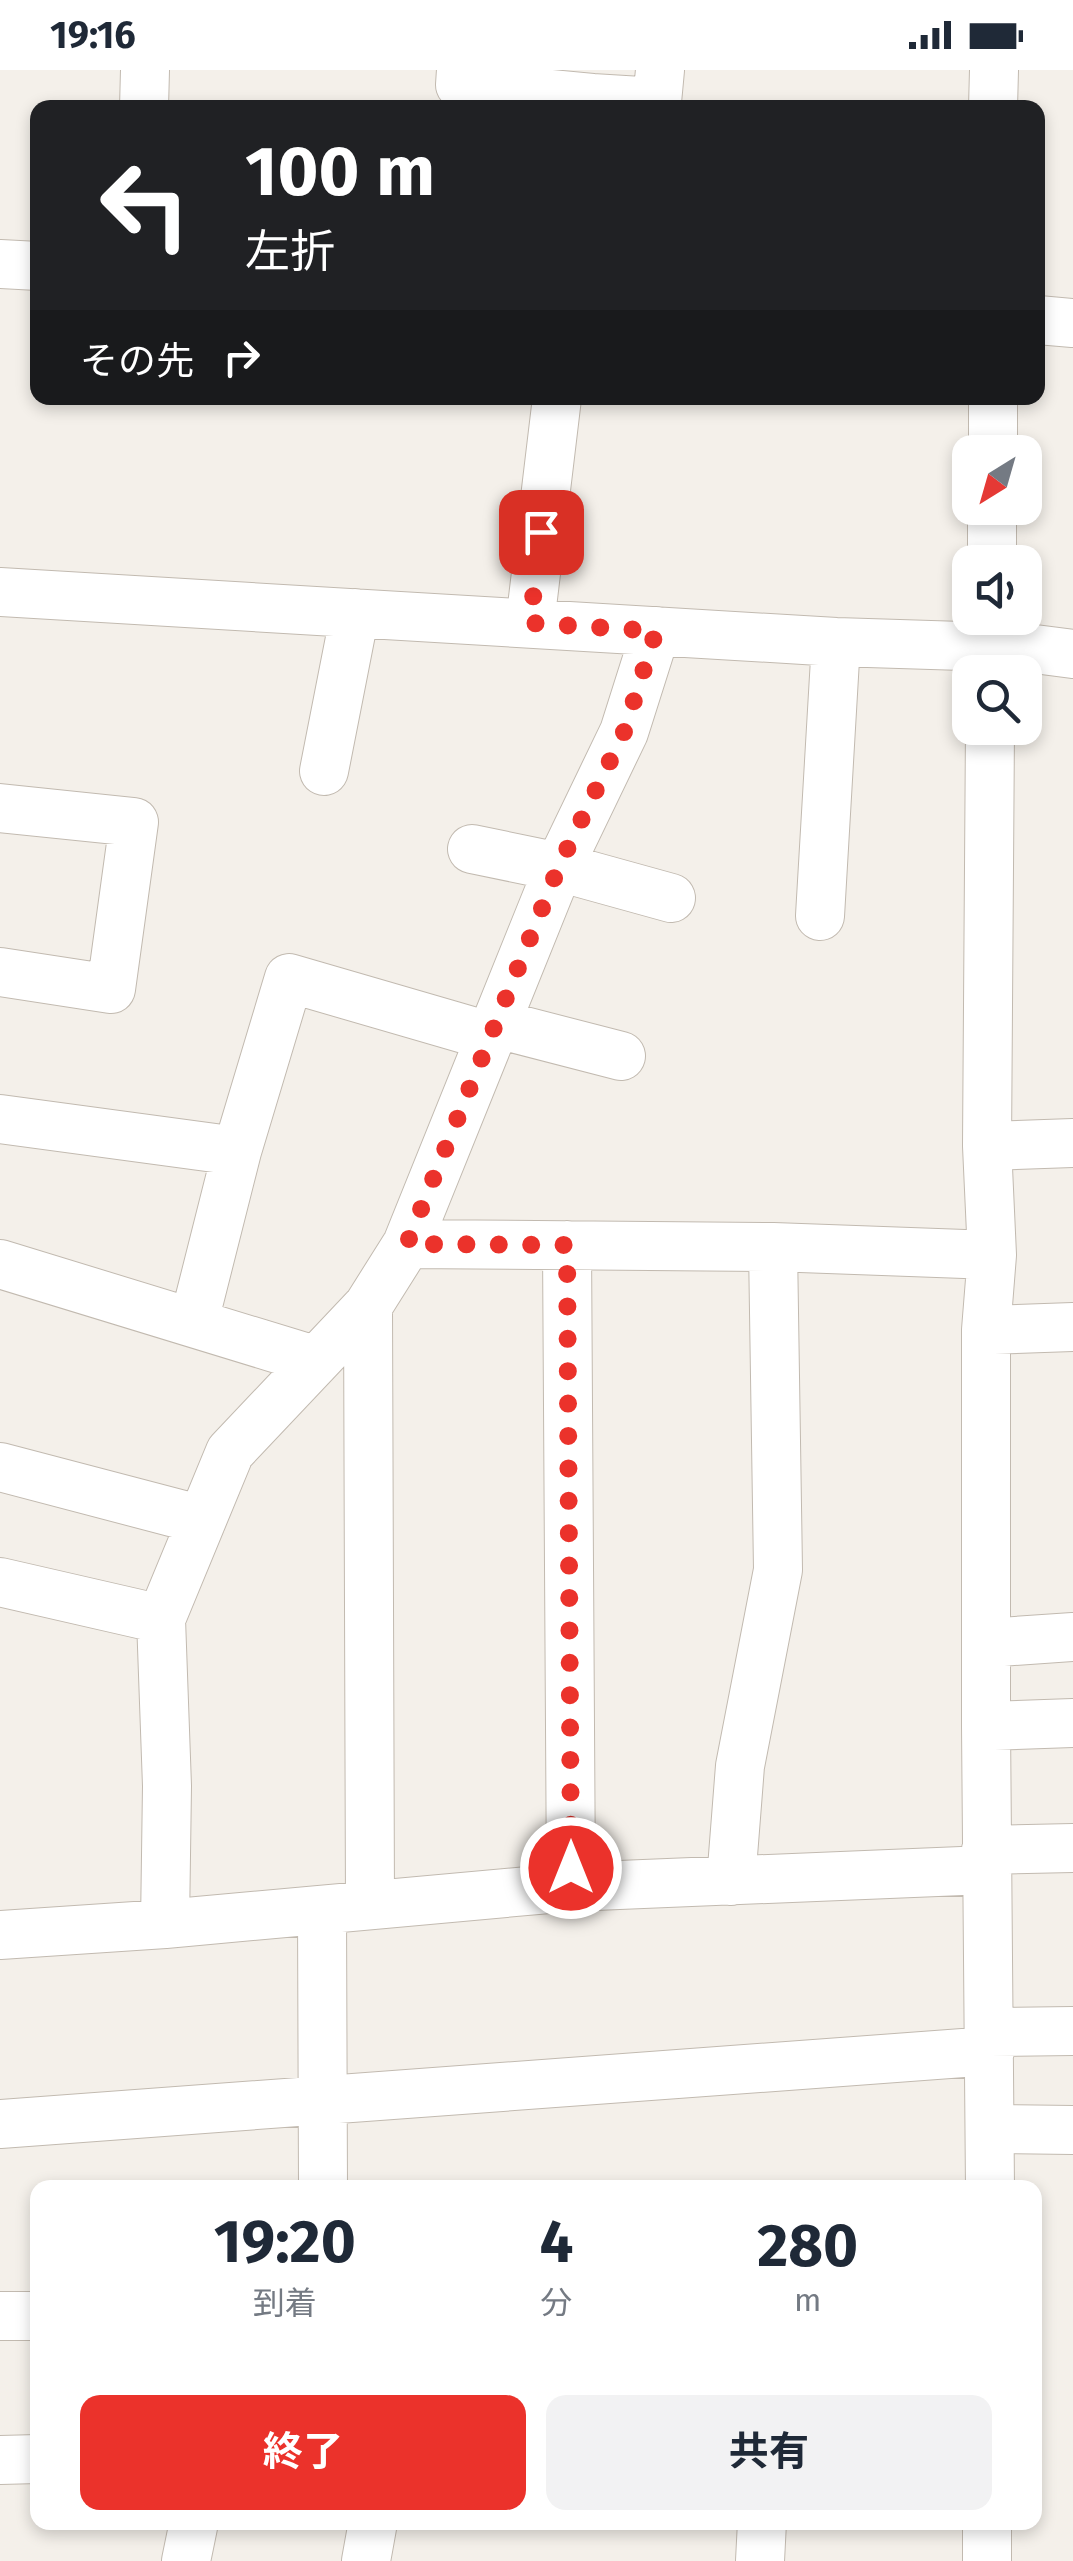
<!DOCTYPE html>
<html lang="ja">
<head>
<meta charset="utf-8">
<style>
	:root { --surface:#fff; --page:#f2f2f3; --text:#1f2937; --muted:#747a83; --accent:#eb322b }
	body { margin:0; font-family:"Fira Sans","Noto Sans JP",sans-serif; background:var(--page); color:var(--text); height:100vh; display:flex; flex-direction:column; font-size:38px; white-space:nowrap }
	* { box-sizing:border-box; margin:0 }
	p { font-size:32px; color:var(--muted) }
	.icon { flex:none; width:55px; height:55px; fill:none; stroke:currentColor; stroke-width:2; stroke-linecap:round; stroke-linejoin:round }
	.map { position:relative; flex:1; overflow:hidden }
	.side { position:absolute; left:30px; top:2110px; width:1012px; height:350px; display:flex; flex-direction:column; background:var(--surface); border-radius:20px; box-shadow:0 5px 15px #0003 }
	.side>* { flex:none }
	.hud { position:absolute; left:30px; top:30px; width:1015px; height:305px; border-radius:20px; box-shadow:0 5px 15px #0003; background:#202124; color:#fff; overflow:hidden }
	.needle { width:65px; rotate:217deg }
	.tools { position:absolute; left:952px; top:365px; display:grid; gap:20px }
	.tools a { display:grid; place-items:center; width:90px; height:90px; border-radius:20px; background:var(--surface); box-shadow:0 5px 15px #0003; font-size:50px }
	.pin { position:absolute; display:grid; place-items:center; width:85px; height:85px; color:#fff; margin:-42px; border-radius:20px; box-shadow:0 5px 15px #0006 }
	.me { position:absolute; width:110px; margin:-55px; rotate:0deg; stroke-linejoin:round; filter:drop-shadow(0 0 8px #0008) }
	.turn { display:flex; align-items:center; gap:35px; height:210px; padding:0 50px; font-size:45px }
	.turn .icon { width:130px; height:130px; stroke-width:2.5 }
	.turn b { display:block; font-size:70px; line-height:85px }
	.then { display:flex; align-items:center; height:95px; padding:0 50px; background:#0003; gap:20px; font-size:38px }
	.eta { display:flex; justify-content:space-evenly; align-items:center; height:170px; text-align:center }
	.eta b { font-size:60px; font-weight:700; line-height:70px }
	.button { display:flex; gap:20px; margin-top:auto; padding:20px 50px }
	.button a { flex:1; height:115px; border-radius:20px; background:var(--accent); color:#fff; font-size:40px; font-weight:700; line-height:115px; text-align:center }
	.button a+a { background:var(--page); color:var(--text) }
	.status { display:flex; justify-content:space-between; align-items:center; height:70px; padding:0 50px; background:var(--surface); direction:ltr }
	.status svg { height:28px; fill:currentColor }
	.map>svg:first-child { display:block }
</style>
</head>
<body>
<div class="status"><b>19:16</b><svg viewBox="0 0 49 12"><path d="M0 12V9h3v3zM5 12V6h3v6zM10 12V3h3v9zM15 12V0h3v12zM26 1h20v11H26zM47 4h2v5h-2z"/></svg></div>
<div class="map">
<svg width="1073" height="2491" viewBox="0 0 1073 2491">
	<rect width="100%" height="100%" fill="#f4f0ea"/>
	<g fill="none" stroke-linecap="round" stroke-linejoin="round">
		<g stroke="#c2bab0" stroke-width="50">
			<path id="minor" d="M461,0L460,15L592,28
				M144,38L145,0
				M591,38L592,28L657,32L660,0
				M993,38L994,0
				M0,194L38,196
				M1038,250L1073,253
				M993,382V328
				M992,492V438
				M0,522L836,572L1027,578L1073,584
				M530,553L557,328
				M324,701L355,543
				M0,738L134,752L111,919L0,902
				M472,779L559,797L671,828
				M820,846L836,572
				M497,954L621,986
				M0,1049L237,1081
				M987,1076L1073,1073
				M407,1174L773,1177L992,1185
				M567,1175L571,1817
				M0,1194L314,1290
				M368,1236L370,1835
				M194,1251L237,1081L289,908L492,967
				M986,1260L1073,1257
				M0,1397L202,1450
				M0,1512L161,1549
				M986,1573L1073,1567
				M986,1656L1073,1653
				M986,1780L1073,1778
				M731,1811L740,1696L778,1500L773,1177
				M322,1840L323,2118
				M165,1854L167,1716L161,1549L230,1382L368,1236L407,1174L559,797L624,662L656,561
				M0,1865L165,1854L571,1817L986,1800
				M990,1962L1073,1961
				M0,2054L990,1981
				M990,2059L1073,2060
				M990,2118L986,1656V1260L992,1185L987,1076L990,658
				M0,2246H38
				M0,2390L38,2389
				M186,2491L194,2452
				M366,2491L373,2452
				M760,2491L762,2452
				M987,2491V2452"/>
		</g>
		<use href="#minor" stroke="#fff" stroke-width="48"/>
	</g>
	<g fill="none" stroke-linecap="round" stroke-linejoin="round">
		<path stroke="#eb322b" stroke-width="18" stroke-dasharray="0 32.4" d="M541,462L530,553L656,561L624,662L559,796L407,1174L567,1175L571,1798"/>
	</g>
</svg>
<div class="tools">
<a><svg class="needle" viewBox="-14 -14 28 28"><path d="M0-13l5 13h-10z" fill="#e53935"/><path d="M0 13l5-13h-10z" fill="#747a83"/></svg></a>
<a><svg class="icon" aria-label="sound" viewBox="0 0 24 24"><path d="M4 9h4l5-4v14l-5-4H4zM17 9q2 3 0 6"/></svg></a>
<a><svg class="icon" aria-label="search" viewBox="0 0 24 24"><circle cx="10" cy="10" r="6"/><path d="M15 15l6 6"/></svg></a>
</div>
<div class="pin" style="left:541px;top:462px;background:#d93025"><svg class="icon" aria-label="arrive" viewBox="0 0 24 24"><path d="M6 21V4h12l-3 4 3 4H6"/></svg></div>
<svg class="me" style="left:571px;top:1798px" viewBox="-20 -20 40 40"><circle r="17" fill="#eb322b" stroke="#fff" stroke-width="3"/><path d="M0-11L8 9 0 5-8 9z" fill="#fff"/></svg>
<div class="hud">
<div class="turn"><svg class="icon" aria-label="left" viewBox="0 0 24 24"><path d="M17 20v-9H6M10 6l-5 5 5 5"/></svg><div><b>100 m</b>左折</div></div>
<div class="then">その先<svg class="icon" aria-label="right" viewBox="0 0 24 24"><path d="M7 20v-9h11M14 6l5 5-5 5"/></svg></div>
</div>
<section class="side">
<div class="eta">
<div><b>19:20</b><p>到着</p></div>
<div><b>4</b><p>分</p></div>
<div><b>280</b><p>m</p></div>
</div>
<div class="button"><a>終了</a><a>共有</a></div>
</section>
</div>
</body>
</html>
